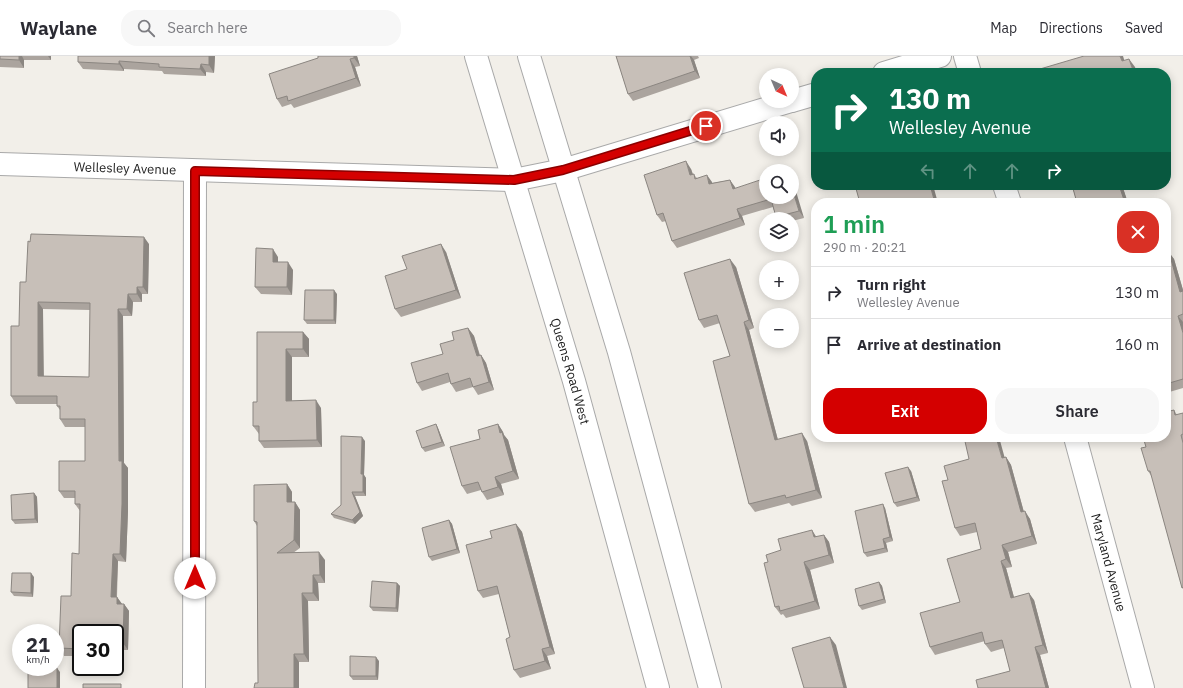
<!DOCTYPE html>
<html lang="en">
<head>
<meta charset="utf-8">
<style>
	:root { --surface:#fff; --page:#f7f7f7; --text:#2b2b33; --muted:#7c7c81; --line:#e1e1e2; --accent:#d40000 }
	body { margin:0; font-family:"IBM Plex Sans",sans-serif; background:var(--page); color:var(--text); height:100vh; display:flex; flex-direction:column; font-size:15px; white-space:nowrap }
	* { box-sizing:border-box; margin:0 }
	p { font-size:13px; color:var(--muted) }
	.icon { flex:none; width:22px; height:22px; fill:none; stroke:currentColor; stroke-width:2; stroke-linecap:round; stroke-linejoin:round }
	.map { position:relative; flex:1; overflow:hidden }
	.drawer { position:absolute; left:811px; top:142px; width:360px; height:244px; display:flex; flex-direction:column; background:var(--surface); border-radius:16px; box-shadow:0 2px 10px #0003 }
	.drawer>* { flex:none }
	.guide { position:absolute; left:811px; top:12px; width:360px; height:122px; border-radius:16px; box-shadow:0 2px 10px #0003; background:#0b6e4f; color:#fff; overflow:hidden }
	.needle { width:26px; rotate:136deg }
	.fabs { position:absolute; left:759px; top:12px; display:grid; gap:8px }
	.fabs a { display:grid; place-items:center; width:40px; height:40px; border-radius:50%; background:var(--surface); box-shadow:0 2px 10px #0003; font-size:20px }
	.speed { position:absolute; left:12px; top:568px; display:flex; gap:8px; font-size:20px; font-weight:700; text-align:center }
	.speed>* { display:grid; place-content:center; width:52px; height:52px; border-radius:50%; background:var(--surface); box-shadow:0 2px 10px #0003; line-height:1 }
	.speed small { font-size:10px; font-weight:400 }
	.speed .limit { border:2px solid #111; border-radius:6px; background:#fff; color:#111 }
	.pin { position:absolute; display:grid; place-items:center; width:34px; height:34px; color:#fff; margin:-17px; border:2px solid #fff; border-radius:50%; box-shadow:0 1px 4px #0007 }
	.me { position:absolute; width:44px; margin:-22px; rotate:0deg; stroke-linejoin:round; filter:drop-shadow(0 0 3px #0008) }
	.turn { display:flex; align-items:center; gap:14px; height:84px; padding:0 12px; font-size:18px }
	.turn .icon { width:52px; height:52px; stroke-width:2.5 }
	.turn b { display:block; font-size:28px; line-height:34px }
	.lanes { display:flex; align-items:center; height:38px; padding:0 12px; background:#0003; justify-content:center; gap:20px; direction:ltr }
	.lanes .off { opacity:.35 }
	.round { display:grid; place-items:center; flex:none; width:42px; height:42px; border-radius:16px; background:var(--page) }
	.overview { display:flex; align-items:center; justify-content:space-between; height:68px; padding:0 12px }
	h1 { font-size:24px; font-weight:600; line-height:30px; color:#1e9e55 }
	.primary-button { display:flex; gap:8px; margin-top:auto; padding:8px 12px }
	.primary-button a { flex:1; height:46px; border-radius:16px; background:var(--accent); color:#fff; font-size:16px; font-weight:600; line-height:46px; text-align:center }
	.primary-button a+a { background:var(--page); color:var(--text) }
	ul { padding:0; list-style:none }
	li { display:flex; align-items:center; gap:12px; height:52px; padding:0 12px; border-top:1px solid var(--line) }
	li div { flex:1 }
	li b { display:block; font-size:15px }
	li em { font-style:normal }
	header { display:flex; align-items:center; gap:24px; box-sizing:border-box; height:56px; padding:0 20px; background:var(--surface); border-bottom:1px solid var(--line) }
	header strong { font-size:19px }
	nav { display:flex; gap:22px; margin-inline-start:auto; font-size:14px }
	.search { width:280px; height:36px; background:var(--page); display:flex; align-items:center; gap:10px; box-sizing:border-box; padding:0 14px; border-radius:16px; color:var(--muted); font-size:15px }
	.map>svg:first-child { display:block }
</style>
</head>
<body>
<header>
<strong>Waylane</strong>
<div class="search"><svg class="icon" aria-label="search" viewBox="0 0 24 24"><circle cx="10" cy="10" r="6"/><path d="M15 15l6 6"/></svg>Search here</div>
<nav><a>Map</a><a>Directions</a><a>Saved</a></nav>
</header>
<div class="map">
<svg width="1183" height="632" viewBox="0 0 1183 632">
	<rect width="100%" height="100%" fill="#f2efe9"/>
	<g fill="none" stroke-linecap="round" stroke-linejoin="round">
		<g stroke="#a9a9a9" stroke-width="24">
			<g id="minor">
				<path id="s1" d="M476,0L574,325L658,632"/>
				<path d="M529,0L619,296L710,632"/>
				<path d="M965,0L970,17"/>
				<path d="M884,17L940,0"/>
				<path d="M792,45L816,38"/>
				<path id="s2" d="M0,108L514,124L563,114L791,45"/>
				<path d="M1004,129L1010,147"/>
				<path id="s3" d="M1075,381L1143,632"/>
				<path d="M194,632L195,115"/>
			</g>
		</g>
		<use href="#minor" stroke="#fff" stroke-width="22"/>
	</g>
	<path fill="#aba49e" fill-rule="evenodd" d="M0,0H51V4H24V12L0,11Z
		M215,0L214,17L206,16V20L164,18L162,15L124,13V15L83,13L78,6Z
		M318,0H357L360,10L355,11L361,30L294,52L291,48L282,51L277,43L318,2Z
		M616,0H698L699,2L694,4L700,22L633,45L628,38Z
		M691,113L693,118L697,122L712,126V127L730,124L735,133L792,141L804,162L792,165V163H777L776,161L773,151L742,160L745,169L677,192L672,185L666,165L662,166L657,159Z
		M1072,129H1121L1123,132L1128,147H1077Z
		M149,188L148,238H142V246H133L132,260H123L124,407L128,412V455L126,506L118,505L117,541L122,548H124L129,555L128,594H123V601H115V577H81V600H64L59,592L71,540L79,498L80,455L75,448V442H64L59,435L85,405V371H65L60,363V354L57,350V348H16L11,340L19,270L26,226ZM43,253L90,254L89,321L43,320Z
		M446,196L461,242L401,261L395,253L407,213Z
		M1166,197L1174,203L1183,234V332L1166,337Z
		M278,201V206L293,214L292,239L261,238L255,231Z
		M736,211L754,272L749,274L778,384L807,385L822,442L792,450L789,447L755,456L749,448L730,300L720,267L704,272L699,264Z
		M337,238L336,268H307L304,264Z
		M468,272L474,280L480,299H481L486,307L494,334L478,339L473,331L456,336L451,328L450,326L422,335L417,327L443,298L454,284Z
		M257,276H303L309,283V301H292V345L321,352L322,391L264,392L259,385V378L253,370L257,346Z
		M1174,354L1177,359L1183,357V533L1182,532L1152,421L1148,415Z
		M436,368L438,372L445,390L425,396L422,392Z
		M498,368L503,376L504,379L508,384L519,423L501,428L504,439L487,444L482,436L481,434L467,438L462,430L480,383Z
		M365,385L364,419L366,422V440H355L363,460L355,468L334,462L331,458L341,449Z
		M1006,401L1011,409L1024,456L1030,463L1037,488L1008,496L1012,511L1006,512L1014,541L1034,544L1048,597L1040,599L1049,632H978L1010,615L1004,592L991,596L985,588V585L935,599L930,591L960,546L981,493L977,476L960,480L955,472L948,424L969,403Z
		M911,415L920,445L897,451L894,447Z
		M287,428L292,436V446H295L300,454V492L293,497L325,504V527H318L319,545H308L309,606H299V632H254L258,627L257,475V470L254,465Z
		M34,437L37,441L38,467L15,468L12,464Z
		M885,452L893,485L886,487L888,496L867,501L864,497Z
		M449,464L452,468L460,497L432,505L429,501Z
		M516,468L522,476L555,598L547,600L551,613L520,622L514,614L510,581L499,538L483,542L478,535L492,482Z
		M824,479L829,486L834,507L810,514L820,553L786,562L783,558L781,559L775,551L768,506L781,494L816,481Z
		M34,521L33,541L14,540L11,536Z
		M879,526L882,530L886,547L862,554L859,550Z
		M397,527L400,530L398,556L373,555L370,551Z
		M379,605L378,624H353L350,620Z"/>
	<path fill="#8b8681" d="M19,0H22L24,4V12L19,4Z
		M48,0H51V4Z
		M209,0H215L214,17L209,9Z
		M354,0H357L360,10L354,2Z
		M690,0H691L694,4L700,22L695,15Z
		M1120,0H1123L1127,13L1122,5Z
		M350,3L355,11L361,30L356,22Z
		M1129,3L1135,11L1137,17H1134Z
		M119,5L124,13V15L119,8Z
		M201,8L206,16V20L200,13Z
		M686,105L691,113L695,126L690,119Z
		M707,119L712,126L714,135L709,128Z
		M792,122L804,162L799,155L792,132Z
		M730,124L735,131L738,140L733,133Z
		M930,129H933L938,147H935Z
		M1119,129H1121L1123,132L1128,147H1126L1124,144Z
		M737,153L742,160L745,169L740,162Z
		M144,181L149,188L148,238L143,231Z
		M441,188L446,196L461,242L456,234Z
		M273,193L278,201V214L273,206Z
		M1169,196L1174,203L1183,234V239L1180,236Z
		M730,203L736,211L754,272L749,264Z
		M288,206L293,214L292,239L287,231Z
		M137,231L142,238V246L137,238Z
		M334,234L337,238L336,268L334,264Z
		M128,238L133,246L132,260L127,253Z
		M38,246L43,253L44,328L38,320Z
		M118,253L123,260L124,407L128,412V455L126,506L120,498Z
		M1178,260L1183,266V277Z
		M744,266L749,274L780,392L775,384Z
		M468,272L474,280L482,308L477,300Z
		M303,276L309,283V301L303,293Z
		M286,293L292,301V353L286,345Z
		M481,299L486,307L494,334L489,326Z
		M316,344L321,352L322,391L317,384Z
		M436,368L438,372L445,390L442,386Z
		M498,368L503,376L504,379L508,384L519,423L513,415Z
		M802,377L807,385L822,442L816,434Z
		M362,381L365,385L364,419L366,422V440L363,436L361,418Z
		M996,381H999L1007,410L1002,402Z
		M1006,401L1011,409L1026,464L1021,456Z
		M908,411L911,415L920,445L917,441Z
		M495,421L501,428L504,439L498,431Z
		M287,428L292,436V454L287,446Z
		M352,436L355,440L363,460L355,468L352,464Z
		M34,437L37,441L38,467L35,463Z
		M295,446L300,454V492L294,484Z
		M883,448L885,452L893,485L890,481Z
		M1025,455L1030,463L1037,488L1032,480Z
		M449,464L452,468L460,497L457,493Z
		M516,468L522,476L555,598L550,591Z
		M812,474L817,482L814,481Z
		M824,479L829,486L834,507L829,499Z
		M883,483L886,487L888,496L885,492Z
		M1002,489L1008,496L1012,511L1006,503Z
		M319,496L325,504V527L320,519Z
		M113,498L118,505L116,548L111,541Z
		M1001,505L1006,512L1016,549L1011,542Z
		M804,506L810,514L820,553L815,545Z
		M31,517L34,521L33,541L31,537Z
		M313,519L318,527L319,545L313,537Z
		M879,526L882,530L886,547L884,543Z
		M397,527L400,530L398,556L396,552Z
		M302,537L308,545L309,606L304,598Z
		M1029,537L1034,544L1048,597L1043,589Z
		M117,541L122,548H117Z
		M124,548L129,555L128,594L123,587Z
		M830,581L836,589L847,632H844Z
		M118,587L123,594V601L118,594Z
		M1035,591L1040,599L1049,632H1046Z
		M542,593L547,600L551,613L545,605Z
		M294,598L299,606V632H294Z
		M376,601L379,605L378,624L376,620Z
		M57,612L60,616V632H57Z"/>
	<path fill="#c7bfb8" stroke="#8b8681" fill-rule="evenodd" d="M0,0H19V4L0,3Z
		M78,0H209V9L201,8L200,13L159,11V8L119,5V8L78,6Z
		M318,0H354V2L350,3L356,22L288,45L287,40L277,43L269,18L318,2Z
		M616,0H690L695,15L628,38Z
		M1084,0H1120L1122,5L1129,3L1134,17H1041L1040,13Z
		M686,105L690,119L694,118L695,123L707,119L709,128L730,124L733,133L766,122V141H792V132L799,155L776,161L771,143L737,153L740,162L672,185L663,157L657,159L644,119Z
		M855,129H930L935,147H897V146L892,147H860Z
		M1072,129H1119L1124,144L1115,147H1077Z
		M31,178L144,181L143,231H137V238H128L127,253H118L119,405H122V448L120,498H113L111,541H117V548H124L123,587H118V594L115,593V577H81V593L59,592L61,540H71L72,497L79,498L80,448H75V435H59V405H85V363H60V350H57V340H11V270H19L20,226H26L28,185L30,186ZM38,246L90,247L89,321L38,320Z
		M441,188L456,234L395,253L385,220L407,213L402,200Z
		M256,192L273,193V206H288L287,231H255Z
		M1169,196L1180,236L1183,235V258L1178,260L1183,277V323L1166,328V197Z
		M730,203L749,264L744,266L775,384L802,377L816,434L786,442L785,439L749,448L713,305L730,300L717,259L699,264L684,217Z
		M305,234H334V264H304Z
		M468,272L477,300L481,299L489,326L473,331L470,322L451,328L448,317L417,327L411,307L443,298L440,288L454,284L452,276Z
		M257,276H303V293H286V345L316,344L317,384L259,385V370H253V346H257Z
		M1174,354L1175,359L1183,357V378L1181,379L1183,387V531L1182,532L1150,415H1148L1141,392L1146,391L1143,381H1166V356Z
		M436,368L442,386L422,392L416,375Z
		M498,368L500,377L502,376L513,415L495,421L498,431L482,436L478,426L462,430L450,391L480,383L478,374Z
		M341,380L362,381L361,418H363V436H352L360,456L352,464L331,458L341,449Z
		M964,381H996L1002,402L1006,401L1021,456L1025,455L1032,480L1002,489L1006,503L1001,505L1011,542L1029,537L1043,589L1035,591L1046,632H978L976,624L1010,615L1002,584L985,588L982,576L930,591L920,557L960,546L947,503L981,493L975,467L955,472L942,425L948,424L944,410L969,403Z
		M908,411L917,441L894,447L885,417Z
		M287,428V446H295L294,484L277,497L319,496L320,519H313V537H302L304,598H294V632H254L255,627H258L257,475V466L254,465V429Z
		M34,437L35,463L12,464L11,439Z
		M883,448L890,481L883,483L885,492L864,497L855,455Z
		M449,464L457,493L429,501L422,472Z
		M516,468L550,591L542,593L545,605L514,614L506,583L510,581L497,530L478,535L466,489L492,482L490,475Z
		M812,474L814,481L824,479L829,499L804,506L815,545L780,555L779,550L775,551L764,507L768,506L766,499L781,494L778,483Z
		M12,517H31V537L11,536Z
		M372,525L397,527L396,552L370,551Z
		M879,526L884,543L859,550L855,533Z
		M830,581L844,632H804L792,592Z
		M350,600L376,601V620H350Z
		M28,612H57V632H28Z
		M83,628H121V632H83Z"/>
	<g fill="none" stroke-linecap="round" stroke-linejoin="round">
		<g stroke="#8a0000" stroke-width="10">
			<path id="route" d="M195,522V115L514,124L563,114L706,70"/>
		</g>
		<use href="#route" stroke="#d40000" stroke-width="7"/>
	</g>
	<g text-anchor="middle" stroke-width="3" stroke-linejoin="round" paint-order="stroke">
		<g font-size="13" fill="#222" stroke="#fff">
			<text dy="5" stroke="none"><textPath href="#s2" startOffset="125">Wellesley Avenue</textPath></text>
			<text dy="5" stroke="none"><textPath href="#s1" startOffset="329">Queens Road West</textPath></text>
			<text dy="5" stroke="none"><textPath href="#s3" startOffset="130">Maryland Avenue</textPath></text>
		</g>
	</g>
</svg>
<div class="fabs">
<a><svg class="needle" viewBox="-14 -14 28 28"><path d="M0-13l5 13h-10z" fill="#e53935"/><path d="M0 13l5-13h-10z" fill="#7c7c81"/></svg></a>
<a><svg class="icon" aria-label="sound" viewBox="0 0 24 24"><path d="M4 9h4l5-4v14l-5-4H4zM17 9q2 3 0 6"/></svg></a>
<a><svg class="icon" aria-label="search" viewBox="0 0 24 24"><circle cx="10" cy="10" r="6"/><path d="M15 15l6 6"/></svg></a>
<a><svg class="icon" aria-label="layers" viewBox="0 0 24 24"><path d="M12 4l9 5-9 5-9-5zM3 14l9 5 9-5"/></svg></a>
<a>+</a>
<a>−</a>
</div>
<div class="speed"><div>21<small>km/h</small></div><div class="limit">30</div></div>
<div class="pin" style="left:706px;top:70px;background:#d93025"><svg class="icon" aria-label="arrive" viewBox="0 0 24 24"><path d="M6 21V4h12l-3 4 3 4H6"/></svg></div>
<svg class="me" style="left:195px;top:522px" viewBox="-20 -20 40 40"><circle r="19" fill="#fff"/><path d="M0-13L10 11 0 6-10 11z" fill="#d40000"/></svg>
<div class="guide">
<div class="turn"><svg class="icon" aria-label="right" viewBox="0 0 24 24"><path d="M7 20v-9h11M14 6l5 5-5 5"/></svg><div><b>130 m</b>Wellesley Avenue</div></div>
<div class="lanes"><svg class="icon off" aria-label="left" viewBox="0 0 24 24"><path d="M17 20v-9H6M10 6l-5 5 5 5"/></svg><svg class="icon off" aria-label="ahead" viewBox="0 0 24 24"><path d="M12 20V5M6 11l6-6 6 6"/></svg><svg class="icon off" aria-label="ahead" viewBox="0 0 24 24"><path d="M12 20V5M6 11l6-6 6 6"/></svg><svg class="icon" aria-label="right" viewBox="0 0 24 24"><path d="M7 20v-9h11M14 6l5 5-5 5"/></svg></div>
</div>
<section class="drawer">
<div class="overview"><div><h1>1 min</h1><p>290 m · 20:21</p></div><a class="round" style="background:#d93025;color:#fff"><svg class="icon" aria-label="close" viewBox="0 0 24 24"><path d="M6 6l12 12M18 6L6 18"/></svg></a></div>
<ul>
<li><svg class="icon" aria-label="right" viewBox="0 0 24 24"><path d="M7 20v-9h11M14 6l5 5-5 5"/></svg><div><b>Turn right</b><p>Wellesley Avenue</p></div><em>130 m</em></li>
<li><svg class="icon" aria-label="arrive" viewBox="0 0 24 24"><path d="M6 21V4h12l-3 4 3 4H6"/></svg><div><b>Arrive at destination</b></div><em>160 m</em></li>
</ul>
<div class="primary-button"><a>Exit</a><a>Share</a></div>
</section>
</div>
</body>
</html>
